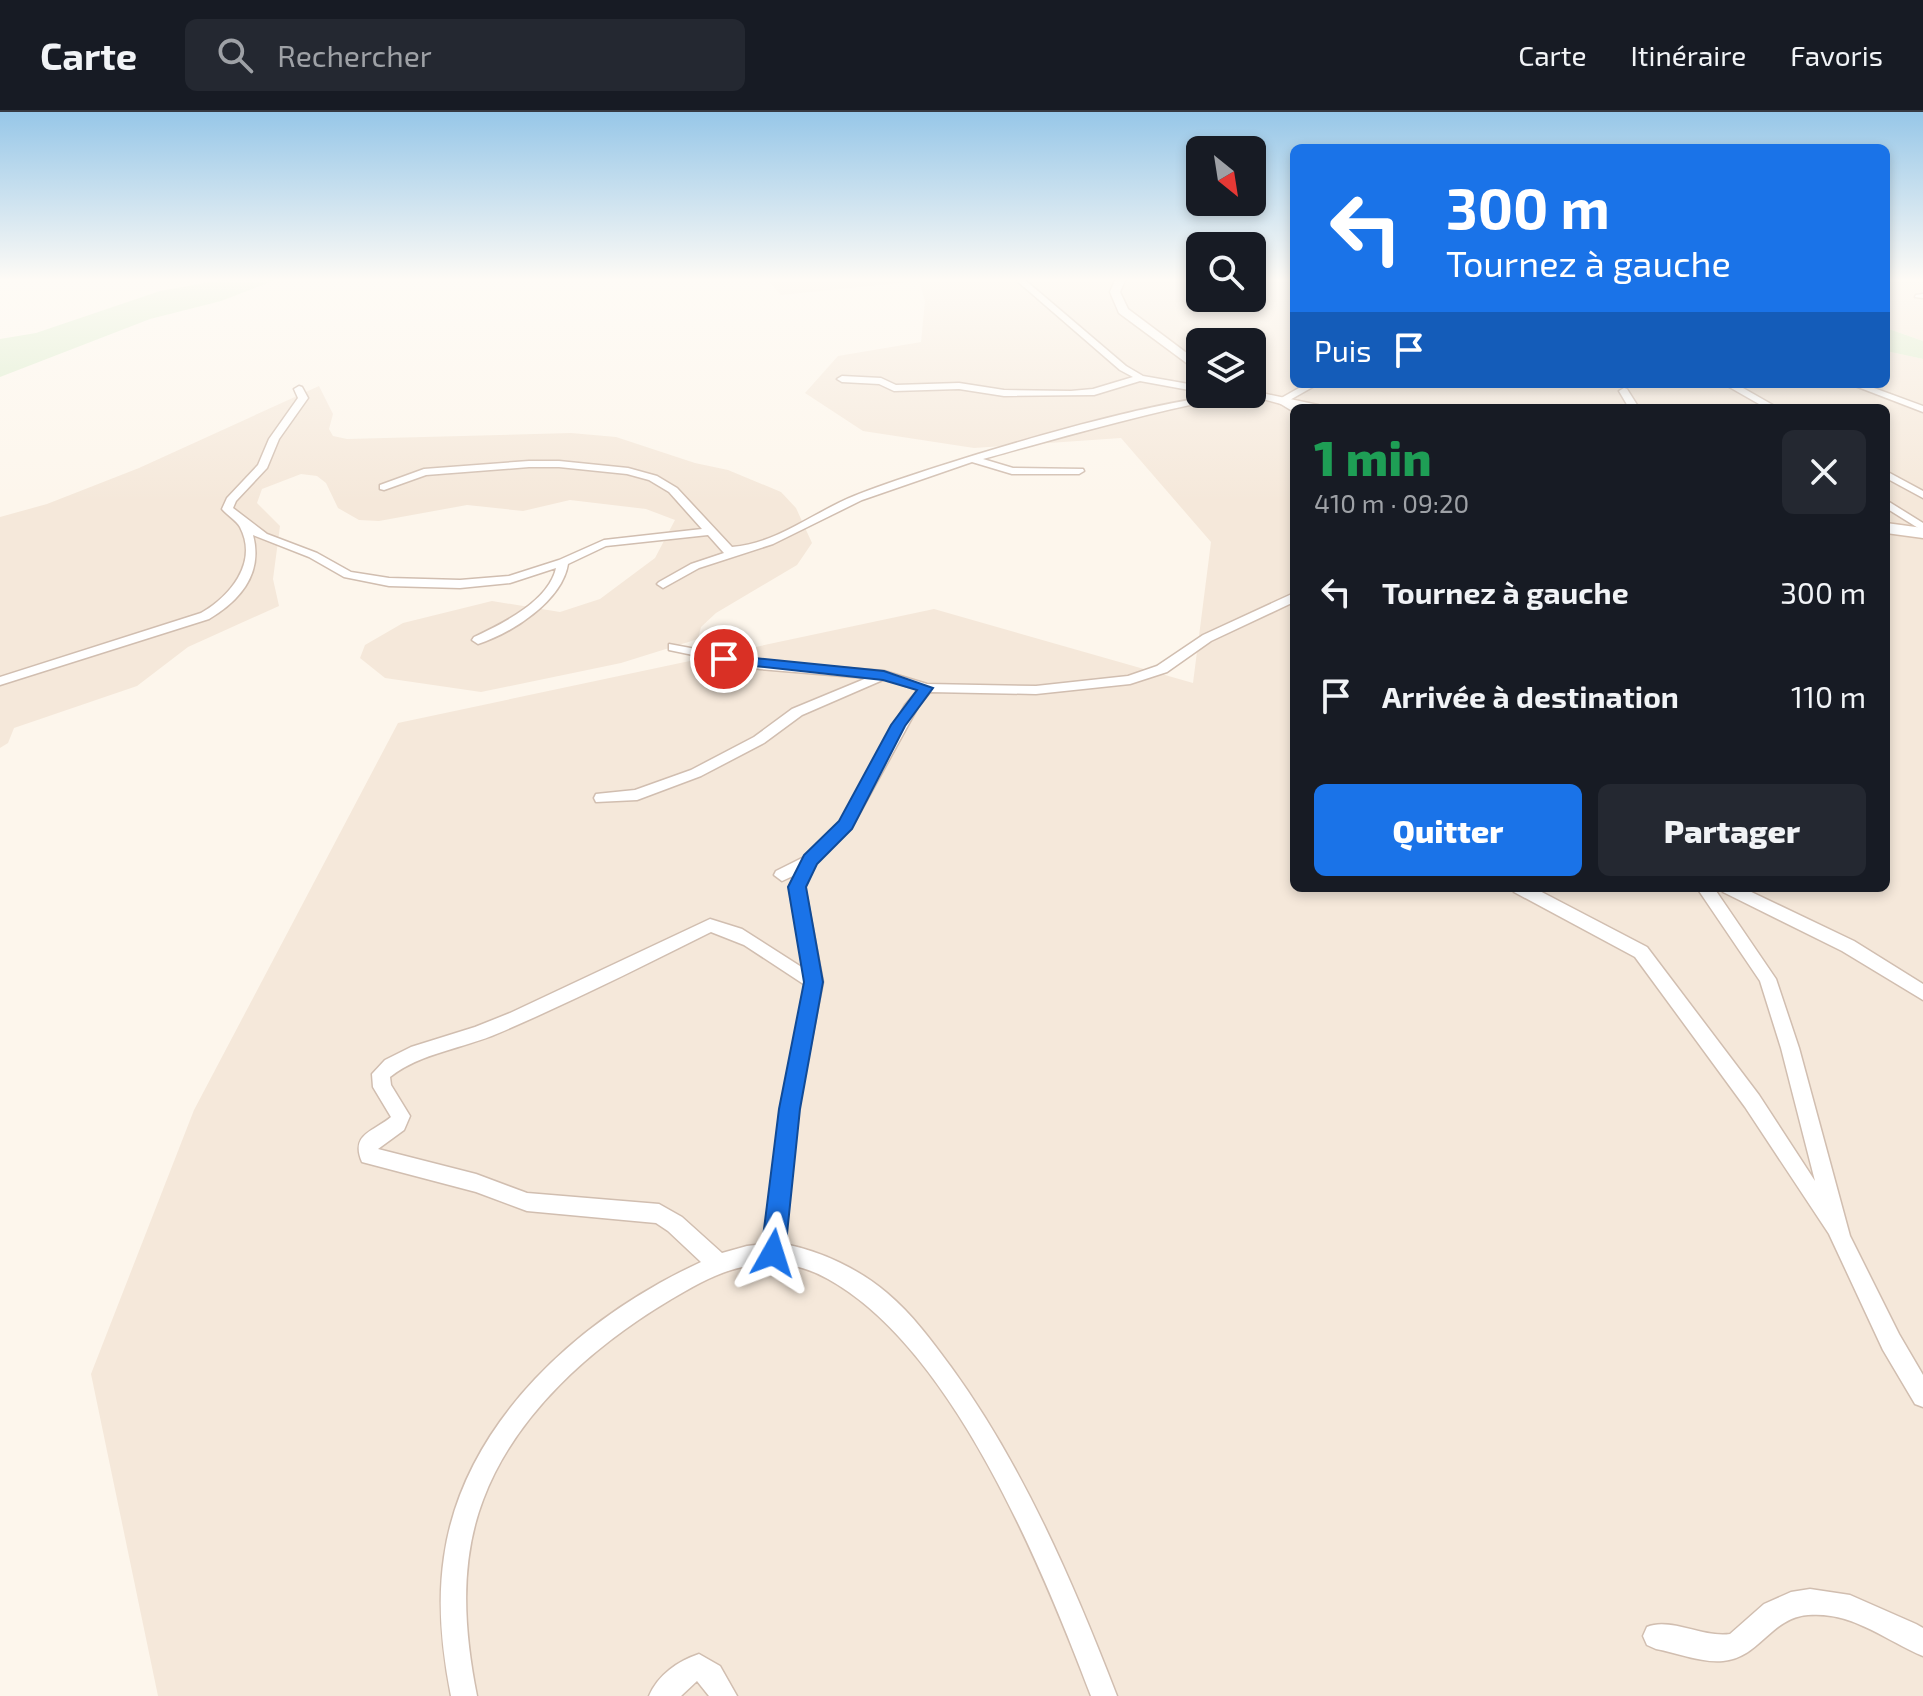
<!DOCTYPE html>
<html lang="fr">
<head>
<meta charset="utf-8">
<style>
	:root { --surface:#171b24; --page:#242831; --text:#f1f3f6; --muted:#9ea1a6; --line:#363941; --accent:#1a73e8 }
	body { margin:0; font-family:"Exo 2",sans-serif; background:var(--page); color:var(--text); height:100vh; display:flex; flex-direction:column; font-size:30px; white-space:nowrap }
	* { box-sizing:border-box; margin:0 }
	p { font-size:26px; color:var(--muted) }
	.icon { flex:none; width:44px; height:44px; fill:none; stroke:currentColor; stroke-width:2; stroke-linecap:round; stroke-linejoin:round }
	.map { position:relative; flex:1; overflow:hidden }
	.sheet { position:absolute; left:1290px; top:292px; width:600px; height:488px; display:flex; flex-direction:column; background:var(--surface); border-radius:12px; box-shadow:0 4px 12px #0003 }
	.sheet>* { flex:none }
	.top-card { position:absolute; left:1290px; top:32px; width:600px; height:244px; border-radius:12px; box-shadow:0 4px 12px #0003; background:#1a73e8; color:#fff; overflow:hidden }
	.needle { width:52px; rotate:150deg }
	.buttons { position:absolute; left:1186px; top:24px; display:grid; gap:16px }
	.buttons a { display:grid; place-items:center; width:80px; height:80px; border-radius:12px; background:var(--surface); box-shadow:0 4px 12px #0003; font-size:40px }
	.pin { position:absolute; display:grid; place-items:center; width:68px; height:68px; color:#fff; margin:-34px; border:4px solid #fff; border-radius:50%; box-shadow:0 2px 8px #0007 }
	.me { position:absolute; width:88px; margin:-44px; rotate:6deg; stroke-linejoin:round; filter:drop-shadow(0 0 6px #0008) }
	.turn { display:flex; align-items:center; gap:28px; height:168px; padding:0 24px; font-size:36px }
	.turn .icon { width:104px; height:104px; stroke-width:2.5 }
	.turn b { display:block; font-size:56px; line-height:68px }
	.then { display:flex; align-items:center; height:76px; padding:0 24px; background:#0003; gap:16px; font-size:30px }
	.round { display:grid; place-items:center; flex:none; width:84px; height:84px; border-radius:12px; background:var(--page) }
	.overview { display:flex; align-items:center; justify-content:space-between; height:136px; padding:0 24px }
	h1 { font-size:48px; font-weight:800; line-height:60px; color:#1e9e55 }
	.cta { display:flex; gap:16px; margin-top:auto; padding:16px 24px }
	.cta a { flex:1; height:92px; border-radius:12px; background:var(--accent); color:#fff; font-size:32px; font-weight:800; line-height:92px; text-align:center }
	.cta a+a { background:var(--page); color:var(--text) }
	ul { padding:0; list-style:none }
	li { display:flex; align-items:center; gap:24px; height:104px; padding:0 24px }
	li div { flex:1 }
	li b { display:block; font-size:30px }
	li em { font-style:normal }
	header { display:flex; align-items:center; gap:48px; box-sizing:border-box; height:112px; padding:0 40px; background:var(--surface); border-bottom:2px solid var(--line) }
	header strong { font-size:38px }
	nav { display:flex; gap:44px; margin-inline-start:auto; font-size:28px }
	.search { width:560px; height:72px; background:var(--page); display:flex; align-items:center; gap:20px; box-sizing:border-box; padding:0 28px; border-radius:12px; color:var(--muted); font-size:30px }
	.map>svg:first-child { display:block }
</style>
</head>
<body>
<header>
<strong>Carte</strong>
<div class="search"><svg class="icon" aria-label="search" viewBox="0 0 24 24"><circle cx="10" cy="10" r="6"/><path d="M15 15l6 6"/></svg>Rechercher</div>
<nav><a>Carte</a><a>Itinéraire</a><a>Favoris</a></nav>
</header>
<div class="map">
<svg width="1923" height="1584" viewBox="0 0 1923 1584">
	<rect width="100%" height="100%" fill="#fdf6ec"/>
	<path fill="#f5e8da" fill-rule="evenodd" d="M767,168H1200V186H1252V168H1294V272H1886V239L1923,247V1584H158L91,1262L194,998L398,611L934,497L1193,571L1211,430L1121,326L974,336L863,319L805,281L838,244L921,230L925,189L919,169L781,183ZM1200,230H1252V282H1200ZM1294,296H1886V776H1294Z
		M1886,168H1923V229L1886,216Z
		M319,274L333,302L329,317L333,324L347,327L571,321L616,325L695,351L728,358L781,380L796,396L812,431L797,453L716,501L701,515L698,527L621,551L481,580L385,566L360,546L365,533L403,511L492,489L560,500L600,487L655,446L675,408L646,397L570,388L523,399L467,393L379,409L359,408L338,396L326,371L317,364L301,362L262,377L257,391L280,414L273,467L279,494L188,535L137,574L14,616L8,631L0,636V405L47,392L139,356Z"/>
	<path fill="#d8ecc9" d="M221,168H275L221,189L150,207L0,265V227L36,221L160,179Z
		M1886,216L1923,229V247L1886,239Z"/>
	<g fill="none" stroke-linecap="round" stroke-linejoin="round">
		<g stroke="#d1beb0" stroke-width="3">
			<path id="minor" d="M1016,168H1025L1126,254L1143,264L1200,274V280L1140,269L1094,283L1004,284L959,277L894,279L879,272L842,270L837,267L842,264L881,266L896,273L959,271L1004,278L1071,279L1093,277L1133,265L1120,258Z
				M1923,182V186L1915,185L1916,183Z
				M1306,272H1318L1288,289L1298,296H1294V300L1276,289Z
				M1724,272H1736L1778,296H1766Z
				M1850,272H1863L1923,294V300Z
				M299,274L302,275L308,286L279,327L267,356L236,389L233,396L267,422L317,441L351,460L389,466L460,468L509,464L559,448L604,428L702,417L669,380L649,368L627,362L559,355H529L426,363L384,378L380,377V373L424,357L529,349H559L628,356L657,364L677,376L732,435C776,432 814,400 854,384C911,360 1222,262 1265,286C1253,292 1236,283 1223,286C1142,302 1062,325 983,347L1013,356L1083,357L1084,359L1079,362H1012L972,350L862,388L773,432L699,456L663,476L657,472L659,470L691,452L724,441L708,423L606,434L568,452C562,489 512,521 478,532L472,528L474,525C502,512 549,489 556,456L510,471L460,476L389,474L344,465L309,445L253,423C263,461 241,488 209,507L0,573V565L201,501C229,485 259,451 240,415C237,409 227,403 222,397L227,386L258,353L269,327L298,286L294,277Z
				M1624,276L1627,277L1639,296H1629L1619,279Z
				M1886,359L1923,379V386L1886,366Z
				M1886,388L1923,411V419L1886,396Z
				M1294,481V490L1211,529L1167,560L1130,572L1036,582L930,580L918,595L851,717L816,751L805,775L823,870L798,997L784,1132C821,1139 859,1157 887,1181C912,1202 932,1229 951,1255C1023,1354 1073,1470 1117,1584H1091C1042,1455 953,1236 828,1167C804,1153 774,1148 747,1154C719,1159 694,1174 670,1188C593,1234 515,1302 483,1388C459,1451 464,1519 477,1584H451C442,1538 437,1492 444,1445C463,1309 582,1205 701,1150L668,1119L656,1111L527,1099L476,1080L362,1050C350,1022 373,1020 391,1005L373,975L372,962L385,948L411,935L475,915L510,901L710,807L742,817L803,856L789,775L795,763L782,769L774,763L776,759L804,745L840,710L905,593L918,578L885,567L802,603L764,631L701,664L637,688L596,690L594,686L596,682L635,678L691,658L754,625L792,597L867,566L760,557L669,538V532L760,549L884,559L927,572L1036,574L1128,564L1157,554L1203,523ZM711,820L744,833L805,873L780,997L764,1132L747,1134L722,1141L682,1105L659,1092L527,1081L476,1062L378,1037L404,1018L410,1004L391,973L390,965C422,940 463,937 499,921C571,890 641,855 711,820Z
				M1512,776H1534L1647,835L1759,983L1815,1069L1781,936L1760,869L1697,776H1714L1776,867L1799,936L1850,1124L1899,1222L1923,1263V1295L1915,1292L1883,1238L1829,1122L1745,995L1635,845L1514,780Z
				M1721,776H1743L1854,829L1923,872V888L1842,839L1723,780Z
				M1810,1477L1850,1483L1916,1512L1923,1516V1544C1885,1528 1852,1499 1808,1503C1770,1506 1760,1546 1723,1549C1701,1551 1678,1541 1656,1537L1647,1533L1643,1524L1647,1515C1670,1505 1703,1526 1730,1522L1764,1492L1791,1480Z
				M699,1542L720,1554L737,1584H709L697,1569L681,1584H649C658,1563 678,1549 699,1542Z"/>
		</g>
		<g stroke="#d6c0b0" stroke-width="3">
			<path id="secondary" d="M1115,168H1125L1120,180L1128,197L1200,251V261L1119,201L1110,180Z
				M1252,279L1318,293L1319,296H1296L1244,282H1252Z
				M1886,411L1923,416V426L1886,421Z"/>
		</g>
		<use href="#minor" fill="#fff" fill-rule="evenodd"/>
		<use href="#secondary" fill="#fff" fill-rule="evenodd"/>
	</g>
	<linearGradient id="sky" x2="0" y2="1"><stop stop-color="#97c7e8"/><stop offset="0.43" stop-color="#fefbf6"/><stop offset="1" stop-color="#fefbf6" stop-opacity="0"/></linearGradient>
	<rect width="1923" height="390" fill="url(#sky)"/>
	<path fill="#1a73e8" stroke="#114b97" stroke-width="2" d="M724,543L884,559L933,576L905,614L852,717L817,752L806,775L823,870L800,997L785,1141L781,1149L773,1152L765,1149L761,1141L779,997L804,870L788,775L804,743L839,709L891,613L917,578L883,568L718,550V544Z"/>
</svg>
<div class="buttons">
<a><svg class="needle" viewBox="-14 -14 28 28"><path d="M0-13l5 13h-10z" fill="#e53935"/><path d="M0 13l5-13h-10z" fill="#9ea1a6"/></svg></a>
<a><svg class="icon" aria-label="search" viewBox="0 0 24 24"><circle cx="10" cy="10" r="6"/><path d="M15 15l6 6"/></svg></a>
<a><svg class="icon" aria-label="layers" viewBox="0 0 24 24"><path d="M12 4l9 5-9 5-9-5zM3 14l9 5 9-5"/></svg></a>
</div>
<div class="pin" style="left:724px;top:547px;background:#d93025"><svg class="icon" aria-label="arrive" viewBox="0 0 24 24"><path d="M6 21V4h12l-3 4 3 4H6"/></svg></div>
<svg class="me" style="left:773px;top:1141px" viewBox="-20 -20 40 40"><path d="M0-17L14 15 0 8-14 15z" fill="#1a73e8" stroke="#fff" stroke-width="4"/></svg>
<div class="top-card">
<div class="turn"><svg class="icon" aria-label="left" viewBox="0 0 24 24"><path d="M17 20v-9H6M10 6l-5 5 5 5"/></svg><div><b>300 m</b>Tournez à gauche</div></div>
<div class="then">Puis<svg class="icon" aria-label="arrive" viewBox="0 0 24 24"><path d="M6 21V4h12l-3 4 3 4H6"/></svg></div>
</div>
<section class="sheet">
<div class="overview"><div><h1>1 min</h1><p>410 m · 09:20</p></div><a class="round"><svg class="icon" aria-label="close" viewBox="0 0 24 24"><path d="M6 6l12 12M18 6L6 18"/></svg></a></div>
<ul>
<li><svg class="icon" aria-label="left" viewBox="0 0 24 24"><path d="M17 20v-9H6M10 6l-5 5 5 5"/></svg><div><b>Tournez à gauche</b></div><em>300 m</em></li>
<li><svg class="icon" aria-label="arrive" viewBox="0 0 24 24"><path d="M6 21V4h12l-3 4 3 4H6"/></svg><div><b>Arrivée à destination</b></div><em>110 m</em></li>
</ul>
<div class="cta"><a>Quitter</a><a>Partager</a></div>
</section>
</div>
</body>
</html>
